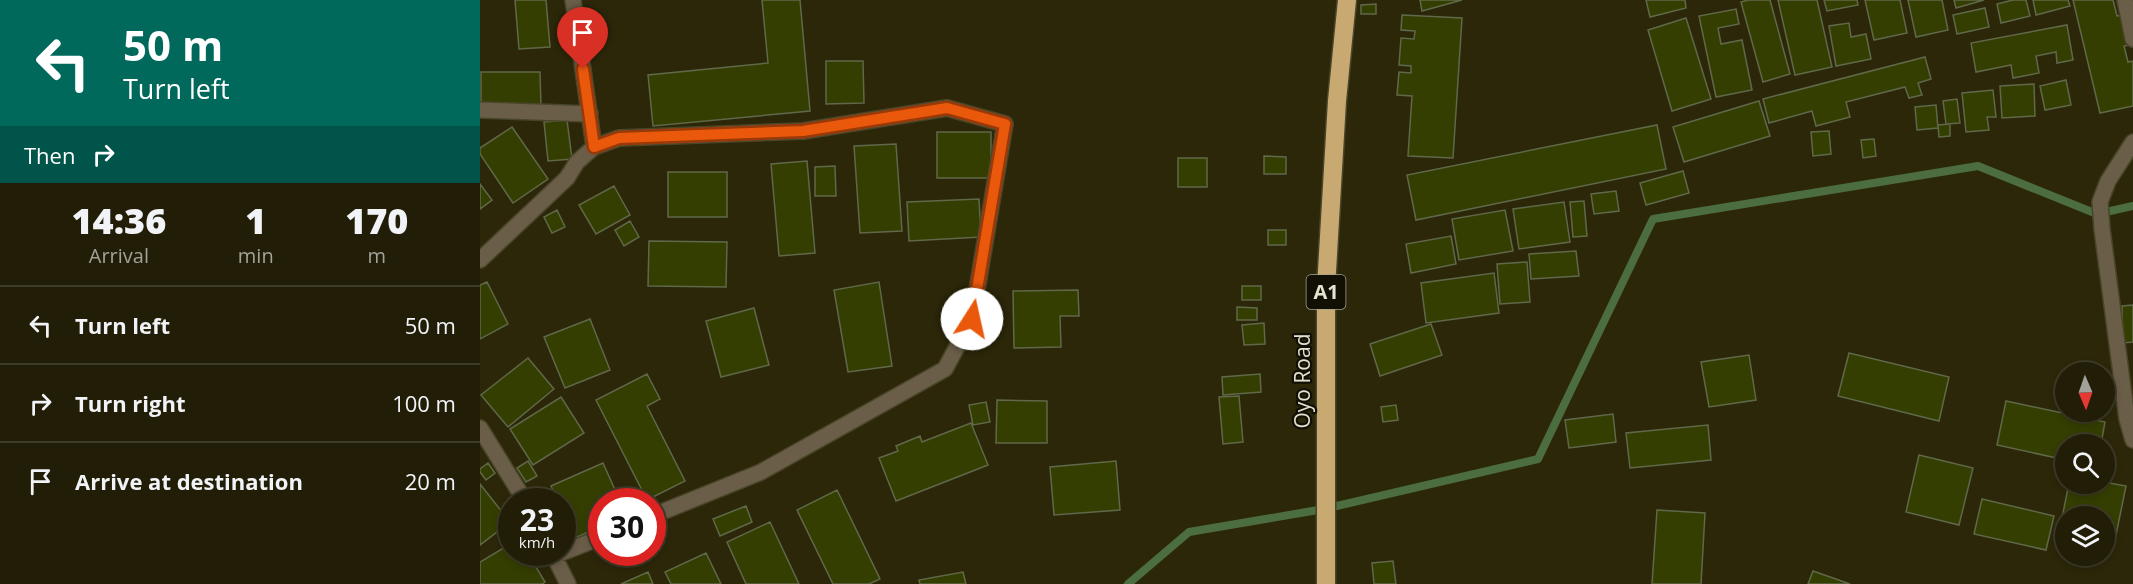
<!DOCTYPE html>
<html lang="en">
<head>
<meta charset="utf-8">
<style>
	:root { --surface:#211d07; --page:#292611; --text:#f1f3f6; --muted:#a2a29b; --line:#3e3b28 }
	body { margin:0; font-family:"Open Sans",sans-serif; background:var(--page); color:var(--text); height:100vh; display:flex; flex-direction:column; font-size:22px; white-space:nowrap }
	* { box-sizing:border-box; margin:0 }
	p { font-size:20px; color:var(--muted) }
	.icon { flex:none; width:33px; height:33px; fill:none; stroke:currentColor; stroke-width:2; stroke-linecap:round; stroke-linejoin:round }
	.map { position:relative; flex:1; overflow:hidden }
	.drawer { display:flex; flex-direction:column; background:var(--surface); width:480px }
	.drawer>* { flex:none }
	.top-card { background:#00695c; color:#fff; overflow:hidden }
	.needle { width:39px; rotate:178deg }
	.fabs { position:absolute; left:1575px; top:362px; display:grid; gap:12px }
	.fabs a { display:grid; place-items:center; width:60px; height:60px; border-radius:50%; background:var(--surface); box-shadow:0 3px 9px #0003,0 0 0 2px var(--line); font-size:30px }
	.speed { position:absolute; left:18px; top:488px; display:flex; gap:12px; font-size:30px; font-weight:700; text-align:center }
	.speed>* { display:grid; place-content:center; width:78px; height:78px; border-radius:50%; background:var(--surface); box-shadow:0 3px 9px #0003,0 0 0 2px var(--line); line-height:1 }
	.speed small { font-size:15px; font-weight:400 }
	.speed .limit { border:9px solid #d22; background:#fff; color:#111 }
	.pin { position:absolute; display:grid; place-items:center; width:51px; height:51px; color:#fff; margin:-62px -26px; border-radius:50% 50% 50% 0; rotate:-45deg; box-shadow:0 0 6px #0007 }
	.pin .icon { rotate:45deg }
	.me { position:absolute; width:66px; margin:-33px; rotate:10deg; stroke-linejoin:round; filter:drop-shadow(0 0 4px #0008) }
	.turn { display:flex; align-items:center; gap:21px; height:126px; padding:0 24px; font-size:27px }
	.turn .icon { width:78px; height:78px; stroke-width:2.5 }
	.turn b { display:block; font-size:42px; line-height:51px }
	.then { display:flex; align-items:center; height:57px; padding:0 24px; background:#0003; gap:12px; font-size:22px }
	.eta { display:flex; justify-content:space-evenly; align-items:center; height:102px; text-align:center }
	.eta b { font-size:36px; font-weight:800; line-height:42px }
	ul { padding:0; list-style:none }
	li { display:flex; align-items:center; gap:18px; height:78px; padding:0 24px; border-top:2px solid var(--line) }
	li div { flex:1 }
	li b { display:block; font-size:22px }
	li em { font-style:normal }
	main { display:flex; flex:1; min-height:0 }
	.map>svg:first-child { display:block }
</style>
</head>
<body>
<main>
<section class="drawer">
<div class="top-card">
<div class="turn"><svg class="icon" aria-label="left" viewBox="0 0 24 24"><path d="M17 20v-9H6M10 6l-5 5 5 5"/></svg><div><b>50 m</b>Turn left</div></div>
<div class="then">Then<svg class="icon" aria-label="right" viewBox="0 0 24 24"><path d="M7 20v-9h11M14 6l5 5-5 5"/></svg></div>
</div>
<div class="eta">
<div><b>14:36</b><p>Arrival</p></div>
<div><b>1</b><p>min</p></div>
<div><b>170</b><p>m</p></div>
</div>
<ul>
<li><svg class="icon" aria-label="left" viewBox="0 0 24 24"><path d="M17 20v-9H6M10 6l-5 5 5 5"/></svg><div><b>Turn left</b></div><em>50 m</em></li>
<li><svg class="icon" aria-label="right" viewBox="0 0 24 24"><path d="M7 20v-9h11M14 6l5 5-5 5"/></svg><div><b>Turn right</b></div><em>100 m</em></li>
<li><svg class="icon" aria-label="arrive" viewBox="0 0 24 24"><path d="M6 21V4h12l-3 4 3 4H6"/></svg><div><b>Arrive at destination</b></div><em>20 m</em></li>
</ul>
</section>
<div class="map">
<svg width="1653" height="584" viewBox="0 0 1653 584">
	<rect width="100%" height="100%" fill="#2c2709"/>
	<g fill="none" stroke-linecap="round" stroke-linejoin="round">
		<path stroke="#4b6d3f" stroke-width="8" d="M648,584L709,532L844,509L1058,459L1173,219L1498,166L1617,214L1653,206"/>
	</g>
	<path fill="#343e00" stroke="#60684a" stroke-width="1.5" d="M35,0H66L70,47L39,49Z
		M282,0H320L330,111L173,126L168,75L288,63Z
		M940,0H982L942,11Z
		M1166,0H1205L1206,8L1170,17Z
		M1268,0H1290L1310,74L1283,82L1261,2Z
		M1298,0H1337L1352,67L1315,75Z
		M1344,0H1377L1378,5L1347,11Z
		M1385,0H1420L1427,33L1394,40Z
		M1428,0H1462L1468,30L1436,37Z
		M1474,0H1504L1476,8Z
		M1533,0H1546L1550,16L1521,23L1517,4Z
		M1553,0H1588L1590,6L1556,15Z
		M1593,0H1633L1637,16L1643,15L1650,45L1644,46L1648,62L1653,61V106L1620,113Z
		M896,4V14H881V5Z
		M1505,8L1509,27L1477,34L1473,15Z
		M1256,9L1259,24L1238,28L1241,44L1262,40L1272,90L1236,97L1219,16Z
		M922,15L982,18L973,158L928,156L932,96L917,95L919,72L931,73V66L919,65L921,38L934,39L935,31L921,30Z
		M1206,18L1231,99L1192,111L1168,30Z
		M1369,23L1371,37L1386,34L1391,59L1356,66L1349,26Z
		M1587,25L1593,60L1577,63L1576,52L1556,56L1559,73L1533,78L1531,65L1496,72L1491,43Z
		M1445,57L1451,79L1438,83L1442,95L1429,98L1425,87L1366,102L1370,117L1336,126L1332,111L1289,123L1283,99Z
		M346,61H383L384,103L346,104Z
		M1,72H60L61,108L1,109Z
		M1586,80L1591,105L1565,110L1560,86Z
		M1554,84L1555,116L1522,118L1520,86Z
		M1513,90L1516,117H1507L1509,130L1486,132L1482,93Z
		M1477,99L1480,123L1466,124L1463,101Z
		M1279,101L1290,136L1204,162L1193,127Z
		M1456,105L1458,128L1437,130L1435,107Z
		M87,120L92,159L68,161L64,122Z
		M1470,124V136L1459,137L1458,125Z
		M1177,125L1186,169L936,220L927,175Z
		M32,127L68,179L33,203L0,154V148Z
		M1349,131L1351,154L1333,156L1331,132Z
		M457,132H511V178H457Z
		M1394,139L1396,156L1383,158L1381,140Z
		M416,144L422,231L380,233L374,146Z
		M784,156L806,157V174H784Z
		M698,158H727V187H698Z
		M327,161L335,253L299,256L291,164Z
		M355,166L356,196H335V167Z
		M1203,171L1209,193L1166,205L1160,183Z
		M188,172H247V217H188Z
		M0,184L12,200L0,209Z
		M134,186L150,215L116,234L99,205Z
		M1136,191L1139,211L1114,214L1111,194Z
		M499,199L501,237L429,241L427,202Z
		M1104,201L1107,236L1093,237L1090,202Z
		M1084,202L1090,242L1039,249L1033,209Z
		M77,210L85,227L72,233L64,217Z
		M1025,210L1033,251L979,260L972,219Z
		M150,221L159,237L144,246L135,230Z
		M788,230H806V245H788Z
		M971,236L976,264L931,273L926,244Z
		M169,241L247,242L246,287L168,286Z
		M1096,251L1099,276L1051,279L1049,254Z
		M1047,262L1050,302L1020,304L1017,264Z
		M1014,273L1019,313L946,323L941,283Z
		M7,282L28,324L0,339V285Z
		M399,282L412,366L368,372L354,290Z
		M762,286H781V300H762Z
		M598,290L599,316H580L581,347L534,348L533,291Z
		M1653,305V342L1643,343L1642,306Z
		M757,307L777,308V320H757Z
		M274,308L289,365L241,377L226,321Z
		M110,319L130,370L85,388L64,337Z
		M784,323L785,344L764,345L762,325Z
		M951,324L962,355L900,376L890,344Z
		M1369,353L1469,377L1459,421L1358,396Z
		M1269,355L1276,400L1229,407L1221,362Z
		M48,358L74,389L28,427L1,395Z
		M167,374L180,399L167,406L205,481L167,500L116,400Z
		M780,374L781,392L743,395L742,377Z
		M759,396L763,442L743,444L739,397Z
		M81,397L104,433L53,465L30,429Z
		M517,400L567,401V443H516Z
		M1526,401L1625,422L1621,444H1586V460L1517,445Z
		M506,402L510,422L493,425L489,405Z
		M916,405L918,420L903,422L901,407Z
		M1133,414L1136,442L1089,448L1085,420Z
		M491,423L508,465L416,501L399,458L418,451L416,446L440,436L442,442Z
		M1228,425L1231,460L1150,468L1146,433Z
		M1439,455L1493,468L1479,525L1426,512Z
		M48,461L57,476L46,482L37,468Z
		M636,461L640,510L574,515L570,467Z
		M8,463L15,473L6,480L0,472V469Z
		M123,463L140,501H122V526L95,538L82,511V501H78L71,486Z
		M1624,482L1646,486L1636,535L1624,532V516H1586V524L1581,523L1589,483Z
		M0,484L30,522L0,545Z
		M357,490L400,579L389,584H353L317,510Z
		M1502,499L1574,516L1566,550L1494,534Z
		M266,506L272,522L240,536L233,519Z
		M1177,510L1225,513L1221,584H1172Z
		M290,522L319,584H266L247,542Z
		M32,543V552H47L65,582L62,584H0V562Z
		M226,553L241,584H191L185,572Z
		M913,561L916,584H894L892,563Z
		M1333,571L1370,584H1328Z
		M168,572L173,584H141Z
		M483,572L486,584H440L439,580Z"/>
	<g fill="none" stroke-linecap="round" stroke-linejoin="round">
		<g stroke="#494529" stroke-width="18">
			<path id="street" d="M1645,0L1653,39
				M0,110L110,114
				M1653,142L1628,181L1620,202L1622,229L1647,419L1653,440
				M114,147L139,138L323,131L467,108L525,124L492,319L465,369L281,472L172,516
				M0,260L87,178L97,162L114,147L93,0
				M0,428L45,501
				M72,552L88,584
				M74,556L122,537"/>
		</g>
		<g stroke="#494529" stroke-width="21">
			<path id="highway" d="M846,584V288L857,101L867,0"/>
		</g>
		<use href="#street" stroke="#6a5e48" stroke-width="15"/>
		<use href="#highway" stroke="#c8a972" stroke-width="18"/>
	</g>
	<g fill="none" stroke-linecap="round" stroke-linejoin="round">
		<g stroke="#983908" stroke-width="15">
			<path id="route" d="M103,69L114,147L139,138L323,131L467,108L525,124L492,319"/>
		</g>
		<use href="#route" stroke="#ea580c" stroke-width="10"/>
	</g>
	<g text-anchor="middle" stroke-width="4.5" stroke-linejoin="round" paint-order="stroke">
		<rect fill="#121005" stroke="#a5a393" stroke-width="1.5" x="826.5" y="275" width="39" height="34" rx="4.5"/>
		<g font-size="20" font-weight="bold" fill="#e4e2d0">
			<text x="846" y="299">A1</text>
		</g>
		<g font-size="21" fill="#e4e2d0" stroke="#121005">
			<text transform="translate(823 381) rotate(-90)" y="7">Oyo Road</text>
		</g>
	</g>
</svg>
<div class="fabs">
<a><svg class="needle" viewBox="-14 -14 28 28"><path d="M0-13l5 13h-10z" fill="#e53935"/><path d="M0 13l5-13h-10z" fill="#a2a29b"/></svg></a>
<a><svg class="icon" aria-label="search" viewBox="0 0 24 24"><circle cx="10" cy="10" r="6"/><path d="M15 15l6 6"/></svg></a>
<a><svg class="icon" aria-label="layers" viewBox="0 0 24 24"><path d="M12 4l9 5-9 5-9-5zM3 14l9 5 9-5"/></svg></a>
</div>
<div class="speed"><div>23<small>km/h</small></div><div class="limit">30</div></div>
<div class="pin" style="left:103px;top:69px;background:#d93025"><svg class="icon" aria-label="arrive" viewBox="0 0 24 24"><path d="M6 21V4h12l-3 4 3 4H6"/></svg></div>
<svg class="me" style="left:492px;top:319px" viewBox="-20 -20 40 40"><circle r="19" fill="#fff"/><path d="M0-13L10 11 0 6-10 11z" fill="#ea580c"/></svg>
</div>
</main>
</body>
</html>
